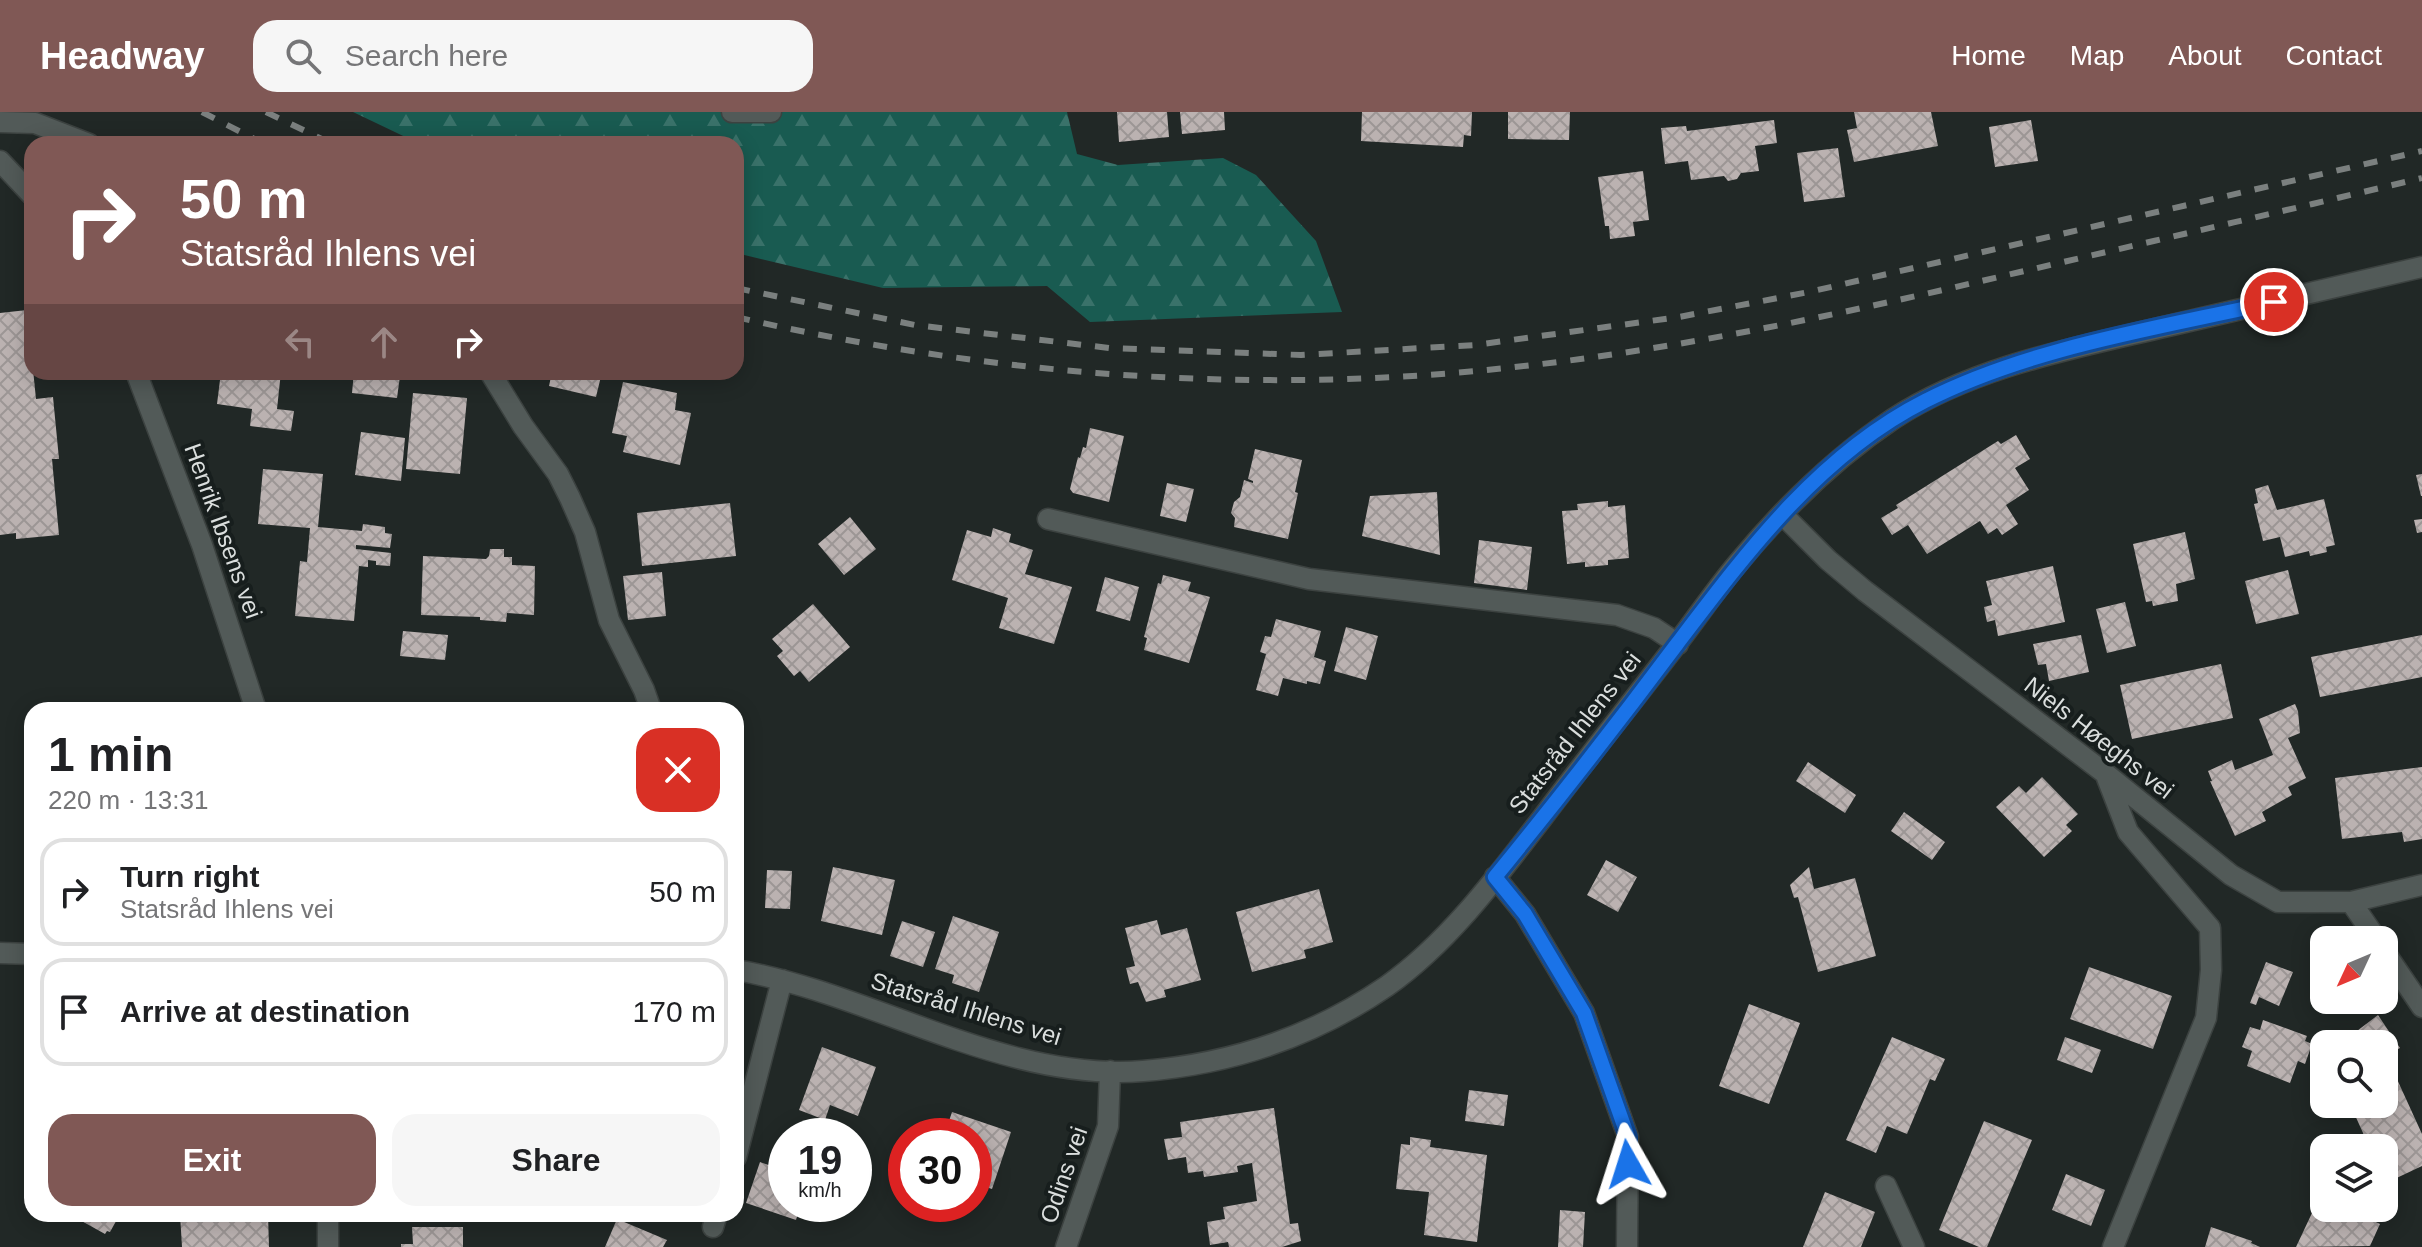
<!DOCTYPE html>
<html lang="en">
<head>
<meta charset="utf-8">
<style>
	:root { --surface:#fff; --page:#f6f6f6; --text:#202124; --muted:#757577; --line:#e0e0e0; --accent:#805855 }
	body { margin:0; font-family:Helvetica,sans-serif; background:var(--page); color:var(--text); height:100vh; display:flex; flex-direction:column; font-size:30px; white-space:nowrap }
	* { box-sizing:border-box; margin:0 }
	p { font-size:26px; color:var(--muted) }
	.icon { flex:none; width:44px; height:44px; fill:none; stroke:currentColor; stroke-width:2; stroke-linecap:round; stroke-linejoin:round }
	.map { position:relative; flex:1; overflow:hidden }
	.side { position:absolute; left:24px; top:590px; width:720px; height:520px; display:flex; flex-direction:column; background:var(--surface); border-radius:24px; box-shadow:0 4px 20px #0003 }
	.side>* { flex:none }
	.hud { position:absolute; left:24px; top:24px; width:720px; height:244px; border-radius:24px; box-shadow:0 4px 20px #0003; background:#805855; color:#fff; overflow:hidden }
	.needle { width:52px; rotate:226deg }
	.fabs { position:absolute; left:2310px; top:814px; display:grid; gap:16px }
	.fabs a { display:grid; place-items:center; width:88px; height:88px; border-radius:16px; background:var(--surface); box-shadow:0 4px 20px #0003; font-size:40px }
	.speed { position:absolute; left:768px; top:1006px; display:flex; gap:16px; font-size:40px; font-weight:700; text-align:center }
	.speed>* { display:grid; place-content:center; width:104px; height:104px; border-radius:50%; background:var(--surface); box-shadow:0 4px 20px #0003; line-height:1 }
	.speed small { font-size:20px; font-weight:400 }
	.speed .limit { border:12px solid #d22; background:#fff; color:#111 }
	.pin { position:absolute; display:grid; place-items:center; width:68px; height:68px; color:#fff; margin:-34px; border:4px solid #fff; border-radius:50%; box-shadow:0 2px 8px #0007 }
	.me { position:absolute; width:88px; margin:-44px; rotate:354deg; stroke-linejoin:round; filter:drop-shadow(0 0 6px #0008) }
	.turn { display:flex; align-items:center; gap:28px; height:168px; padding:0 24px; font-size:36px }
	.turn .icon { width:104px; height:104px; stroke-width:2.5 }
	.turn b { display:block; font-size:56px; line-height:68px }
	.lanes { display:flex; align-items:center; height:76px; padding:0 24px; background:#0003; justify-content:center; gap:40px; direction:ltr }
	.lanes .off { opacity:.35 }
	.round { display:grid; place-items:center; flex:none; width:84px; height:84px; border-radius:24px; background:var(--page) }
	.summary { display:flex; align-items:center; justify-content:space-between; height:136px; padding:0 24px }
	h1 { font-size:48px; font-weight:700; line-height:60px }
	.primary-button { display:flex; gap:16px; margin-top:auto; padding:16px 24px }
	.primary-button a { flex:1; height:92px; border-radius:24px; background:var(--accent); color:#fff; font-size:32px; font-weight:700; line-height:92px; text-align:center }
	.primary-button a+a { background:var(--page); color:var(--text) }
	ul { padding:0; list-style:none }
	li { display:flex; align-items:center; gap:24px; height:108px; margin:0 16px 12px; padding:0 8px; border:4px solid var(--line); border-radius:24px }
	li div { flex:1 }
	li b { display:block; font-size:30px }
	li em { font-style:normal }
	header { display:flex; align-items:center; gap:48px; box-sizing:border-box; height:112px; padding:0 40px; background:var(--accent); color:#fff }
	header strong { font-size:38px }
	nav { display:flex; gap:44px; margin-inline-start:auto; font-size:28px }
	.search { width:560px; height:72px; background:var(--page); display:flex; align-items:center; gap:20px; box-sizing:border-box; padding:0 28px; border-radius:24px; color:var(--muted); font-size:30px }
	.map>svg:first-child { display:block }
</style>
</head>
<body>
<header>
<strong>Headway</strong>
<div class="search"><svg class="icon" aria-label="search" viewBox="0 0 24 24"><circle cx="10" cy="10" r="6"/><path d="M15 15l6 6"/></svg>Search here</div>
<nav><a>Home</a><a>Map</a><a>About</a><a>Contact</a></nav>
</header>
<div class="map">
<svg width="2422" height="1135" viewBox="0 0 2422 1135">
	<defs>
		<pattern id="forest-firs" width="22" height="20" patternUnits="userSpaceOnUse" patternTransform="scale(2)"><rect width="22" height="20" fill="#195b51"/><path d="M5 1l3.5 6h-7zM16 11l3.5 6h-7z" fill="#3a726a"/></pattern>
		<pattern id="building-cross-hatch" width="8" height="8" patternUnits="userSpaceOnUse" patternTransform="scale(2)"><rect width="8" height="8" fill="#bbb2b1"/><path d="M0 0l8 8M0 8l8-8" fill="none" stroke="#9c9695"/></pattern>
	</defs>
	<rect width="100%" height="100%" fill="#212826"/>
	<path fill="url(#forest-firs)" d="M353,0H1067L1077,42L1118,53L1223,46L1256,63L1316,129L1342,200L1090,210L1047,174L883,176L736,141V32H420Z"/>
	<path fill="url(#building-cross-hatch)" d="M1117,0H1167L1169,25L1119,30Z
		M1180,0H1224L1225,18L1182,22Z
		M1362,0H1472L1471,24L1464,23L1463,35L1361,29Z
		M1508,0H1570L1569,28L1508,27Z
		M1854,0H1931L1938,34L1854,50L1847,18L1857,16Z
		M1774,8L1777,31L1755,34L1759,59L1741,61L1737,67L1728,69L1724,64L1691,68L1688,49L1665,52L1661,16L1686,14L1687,19Z
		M2031,8L2038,49L1995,55L1989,15Z
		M1838,36L1845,85L1804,90L1797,41Z
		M1643,59L1649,108L1633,110L1635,124L1610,127L1609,114H1605L1598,65Z
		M27,198L36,287L53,285L59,347H52L59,423L16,427V421L0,423V201Z
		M221,260H281L277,297L294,299L291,319L250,314L252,297L217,292Z
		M354,260H381L400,264L397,286L352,281Z
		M552,260H602L596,285L549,274Z
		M623,270L677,281L675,298L691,301L680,353L623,340L627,324L612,321Z
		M413,281L467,286L460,362L406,357Z
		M1090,316L1124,324L1109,390L1073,381L1070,377L1078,345L1080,346L1083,335L1086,336Z
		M361,320L405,326L401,369L355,363Z
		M2016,323L2030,347L2015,356L2029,378L2006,393L2018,412L2002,423L1997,416L1988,422L1980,409L1927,442L1908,413L1892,423L1881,406L1898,396L1896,393L1998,329L2001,332Z
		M1255,337L1302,348L1295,380L1298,381L1288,427L1234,415L1235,406L1231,401L1234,390L1240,385L1244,368L1253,371V369L1248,367Z
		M263,357L323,362L318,415L362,419L363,412L385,415V421L392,422L390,436L356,433V437L391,441L390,454L376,453V449L368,448V455L359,454L354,509L295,504L300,449L307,450L310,416L258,412Z
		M2422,362V384H2421L2416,363Z
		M1167,371L1194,377L1186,410L1160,404Z
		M2268,373L2277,398L2324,387L2335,433L2326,435L2327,440L2310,444L2309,439L2285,445L2280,425L2263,429L2254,392L2258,391L2255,377Z
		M1437,380L1440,443L1362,424L1370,384Z
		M1608,389V395L1625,393L1629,446L1608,448V453L1585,455V450L1567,452L1562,399L1578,398L1577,392Z
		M730,391L736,444L642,454L637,401Z
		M850,405L876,437L844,463L818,432Z
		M2422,407V420L2417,421L2414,408Z
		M993,416L1011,422L1009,430L1033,438L1025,462L1072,475L1054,532L999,516L1008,486L952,468L967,418L991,425Z
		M2185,420L2195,467L2176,472L2178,489L2153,494L2152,489L2146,490L2133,432Z
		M1479,428L1532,435L1527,478L1474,471Z
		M490,437H504V445H512V453L535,454L534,503L507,501L506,510L480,508V505L421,503L423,444L486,447L489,444Z
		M2053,454L2065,510L1998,524L1995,508L1987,510L1984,495L1992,493L1986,469Z
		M2288,458L2299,502L2256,512L2245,469Z
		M662,460L666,504L628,508L623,464Z
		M1163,463L1191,470L1188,479L1210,485L1189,551L1144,538L1147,526L1144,525L1158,471L1161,472Z
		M1105,465L1139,475L1130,509L1096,499Z
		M2125,490L2136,534L2107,541L2096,497Z
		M813,492L850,535L809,570L800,559L794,564L777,544L783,539L772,527Z
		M1276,507L1321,519L1314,545L1326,549L1320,572L1307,569V572L1283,566L1278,584L1256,578L1266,542L1260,540L1265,524L1271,525Z
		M1346,515L1378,524L1366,568L1334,559Z
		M403,519L448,523L445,548L400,544Z
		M2081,523L2089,560L2049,569L2046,552L2038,553L2033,532Z
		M2422,523V565L2320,585L2311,545Z
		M2221,552L2233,606L2132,627L2120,573Z
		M2295,592L2298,599L2300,621L2288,626L2306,666L2288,675L2292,683L2262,700L2266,709L2235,724L2210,669H2212L2208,659L2232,648L2235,658L2273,643L2259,607Z
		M1808,650L1856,683L1845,701L1796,669Z
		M2422,655V727L2404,730L2402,720L2342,727L2335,666Z
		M2042,665L2078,702L2066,713L2072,719L2044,745L1996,695L2019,674L2026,681Z
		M1904,700L1945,730L1932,748L1891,719Z
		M1606,748L1637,765L1618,800L1587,783Z
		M833,755L895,768L882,823L821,809Z
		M1809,755L1814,777L1855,766L1876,844L1818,860L1798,785L1794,786L1790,773Z
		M767,758L792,759L790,797L765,796Z
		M1319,777L1333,830L1304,838L1306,846L1252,860L1236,800Z
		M953,804L999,820L979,880L952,871L954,863L935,857Z
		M1157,808L1161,823L1187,816L1201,868L1164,878L1166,885L1146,890L1138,870L1130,872L1126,856L1135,854L1125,816Z
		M902,809L935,820L923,855L890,844Z
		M2266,850L2293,860L2279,894L2259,885L2256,893L2250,891Z
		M2089,855L2172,884L2153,937L2070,907Z
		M1749,892L1800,911L1769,992L1719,974Z
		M2378,903L2400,936L2386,943L2422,1022V1054L2386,1071L2384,1036H2361L2368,1032L2354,1001L2348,1004L2342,992H2384V932H2355L2349,925Z
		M2263,908L2307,924L2305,929L2312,932L2305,952L2298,949L2290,971L2247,954L2252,939L2242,935L2250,915L2260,918Z
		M1892,925L1945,947L1935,969L1930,967L1907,1022L1887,1014L1876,1041L1846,1028Z
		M2065,925L2101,938L2092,961L2057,948Z
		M822,935L876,955L858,1004L830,993L825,1008L799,998Z
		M1469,978L1508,983L1504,1014L1465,1009Z
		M1274,996L1290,1112L1298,1111L1301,1129L1282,1135H1229L1228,1130L1210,1133L1207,1110L1225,1107L1223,1095L1257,1089L1252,1051L1237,1054L1238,1060L1204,1065L1203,1059L1188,1061L1186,1045L1168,1048L1164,1027L1182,1025L1180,1010Z
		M952,1000L1011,1020L992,1077L974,1071V1024H944Z
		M1984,1009L2032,1028L1987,1135H1979L1939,1118Z
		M1410,1025L1431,1028L1430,1035L1487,1043L1477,1130L1424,1123L1429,1080L1396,1077L1401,1032L1410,1033Z
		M760,1050L786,1059V1092H801L796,1108L746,1091Z
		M2066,1062L2105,1078L2091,1114L2052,1098Z
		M1825,1080L1875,1100L1861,1135H1803Z
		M2320,1084L2324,1086V1096H2346L2380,1112L2370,1134L2296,1135Z
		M1560,1098L1585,1100L1583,1135H1558Z
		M81,1102H120L110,1120L107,1119L105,1122L78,1107Z
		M180,1102H268L269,1135H182Z
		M617,1107L667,1128L663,1135H605Z
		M412,1115H463V1135H401V1132H413Z
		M2211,1115L2252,1129L2251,1131L2260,1135H2205Z"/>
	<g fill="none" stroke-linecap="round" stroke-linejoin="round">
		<g stroke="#3c4240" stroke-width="23">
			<path id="minor" d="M732,0H771
				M0,10L35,11L89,32
				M0,49L32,83
				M136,260L202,433L256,598
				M490,260L523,314L558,362L570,386L585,420L609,508L644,578L651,598
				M1782,402L1828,448L1865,479L2106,662L2231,763L2278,790H2351L2422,773
				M1048,407L1309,467L1617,503L1654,516L1678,532
				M2107,666L2128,720L2210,816L2211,858L2206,906L2113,1135
				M1495,765L1525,802L1584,901L1628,1025L1627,1135
				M2351,790L2377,828
				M2384,839L2422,895
				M0,841L32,842
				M736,858C871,881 1004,970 1143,959C1231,952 1314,924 1387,874C1449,830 1497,765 1543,705C1585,649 1629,594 1672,538C1695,509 1715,478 1739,450C1783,397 1835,346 1893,307C1974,254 2075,236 2168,214C2252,195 2337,175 2422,155
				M736,1045L782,868
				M1886,1074L1914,1135
				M713,1115L717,1102
				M328,1135V1102
				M1066,1135L1108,1014L1110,959"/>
		</g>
		<use href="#minor" stroke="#525a58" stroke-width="20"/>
		<path stroke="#7b807f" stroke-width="6" stroke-dasharray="14 14" stroke-linecap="butt" d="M202,0L264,32
			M266,0L332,32
			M736,176L915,213L1109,236L1301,243L1475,233L1679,205L1809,180L2422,39
			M736,205C963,257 1194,279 1427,263C1628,249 1825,206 2020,160C2154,129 2288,98 2422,66"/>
	</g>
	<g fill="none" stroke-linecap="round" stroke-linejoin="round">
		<g stroke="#114b97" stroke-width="20">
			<path id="route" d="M1628,1052V1025L1584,901L1525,802L1495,765C1557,689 1618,611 1677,532C1747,440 1820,342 1925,289C2031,235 2159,216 2274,190"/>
		</g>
		<use href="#route" stroke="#1a73e8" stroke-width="14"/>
	</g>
	<g text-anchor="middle" stroke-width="8" stroke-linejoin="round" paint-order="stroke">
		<g font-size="24" fill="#dadedd" stroke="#171e1d">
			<text transform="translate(223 419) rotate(70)" y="8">Henrik Ibsens vei</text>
			<text transform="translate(1575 621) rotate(-52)" y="8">Statsråd Ihlens vei</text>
			<text transform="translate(2099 626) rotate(38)" y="8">Niels Høeghs vei</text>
			<text transform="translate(966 897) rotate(17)" y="8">Statsråd Ihlens vei</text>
			<text transform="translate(1064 1063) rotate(-71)" y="8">Odins vei</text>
		</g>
	</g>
</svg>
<div class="fabs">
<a><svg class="needle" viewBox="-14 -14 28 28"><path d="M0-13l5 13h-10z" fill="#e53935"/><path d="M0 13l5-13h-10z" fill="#757577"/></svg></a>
<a><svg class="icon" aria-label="search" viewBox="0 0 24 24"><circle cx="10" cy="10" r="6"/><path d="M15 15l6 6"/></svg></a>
<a><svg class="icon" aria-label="layers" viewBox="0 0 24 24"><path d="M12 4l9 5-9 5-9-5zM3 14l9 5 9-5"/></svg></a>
</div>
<div class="speed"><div>19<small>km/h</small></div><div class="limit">30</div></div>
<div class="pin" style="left:2274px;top:190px;background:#d93025"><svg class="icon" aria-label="arrive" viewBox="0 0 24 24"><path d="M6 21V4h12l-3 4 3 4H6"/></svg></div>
<svg class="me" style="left:1628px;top:1052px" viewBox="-20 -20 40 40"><path d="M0-17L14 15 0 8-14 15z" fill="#1a73e8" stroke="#fff" stroke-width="4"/></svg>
<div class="hud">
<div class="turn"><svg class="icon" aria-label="right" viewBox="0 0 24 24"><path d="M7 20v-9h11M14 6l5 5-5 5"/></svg><div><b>50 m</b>Statsråd Ihlens vei</div></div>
<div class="lanes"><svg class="icon off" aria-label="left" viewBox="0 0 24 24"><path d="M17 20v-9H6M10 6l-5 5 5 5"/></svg><svg class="icon off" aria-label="ahead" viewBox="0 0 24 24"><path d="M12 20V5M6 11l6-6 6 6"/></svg><svg class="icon" aria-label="right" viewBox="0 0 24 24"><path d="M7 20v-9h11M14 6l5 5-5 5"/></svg></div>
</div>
<section class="side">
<div class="summary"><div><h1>1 min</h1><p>220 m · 13:31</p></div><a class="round" style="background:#d93025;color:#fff"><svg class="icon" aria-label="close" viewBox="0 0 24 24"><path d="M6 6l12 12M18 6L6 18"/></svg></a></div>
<ul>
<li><svg class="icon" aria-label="right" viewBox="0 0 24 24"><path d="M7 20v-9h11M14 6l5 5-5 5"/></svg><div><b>Turn right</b><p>Statsråd Ihlens vei</p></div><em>50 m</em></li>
<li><svg class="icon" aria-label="arrive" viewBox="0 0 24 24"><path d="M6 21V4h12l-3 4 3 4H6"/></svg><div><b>Arrive at destination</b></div><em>170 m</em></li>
</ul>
<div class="primary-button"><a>Exit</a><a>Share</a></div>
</section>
</div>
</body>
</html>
